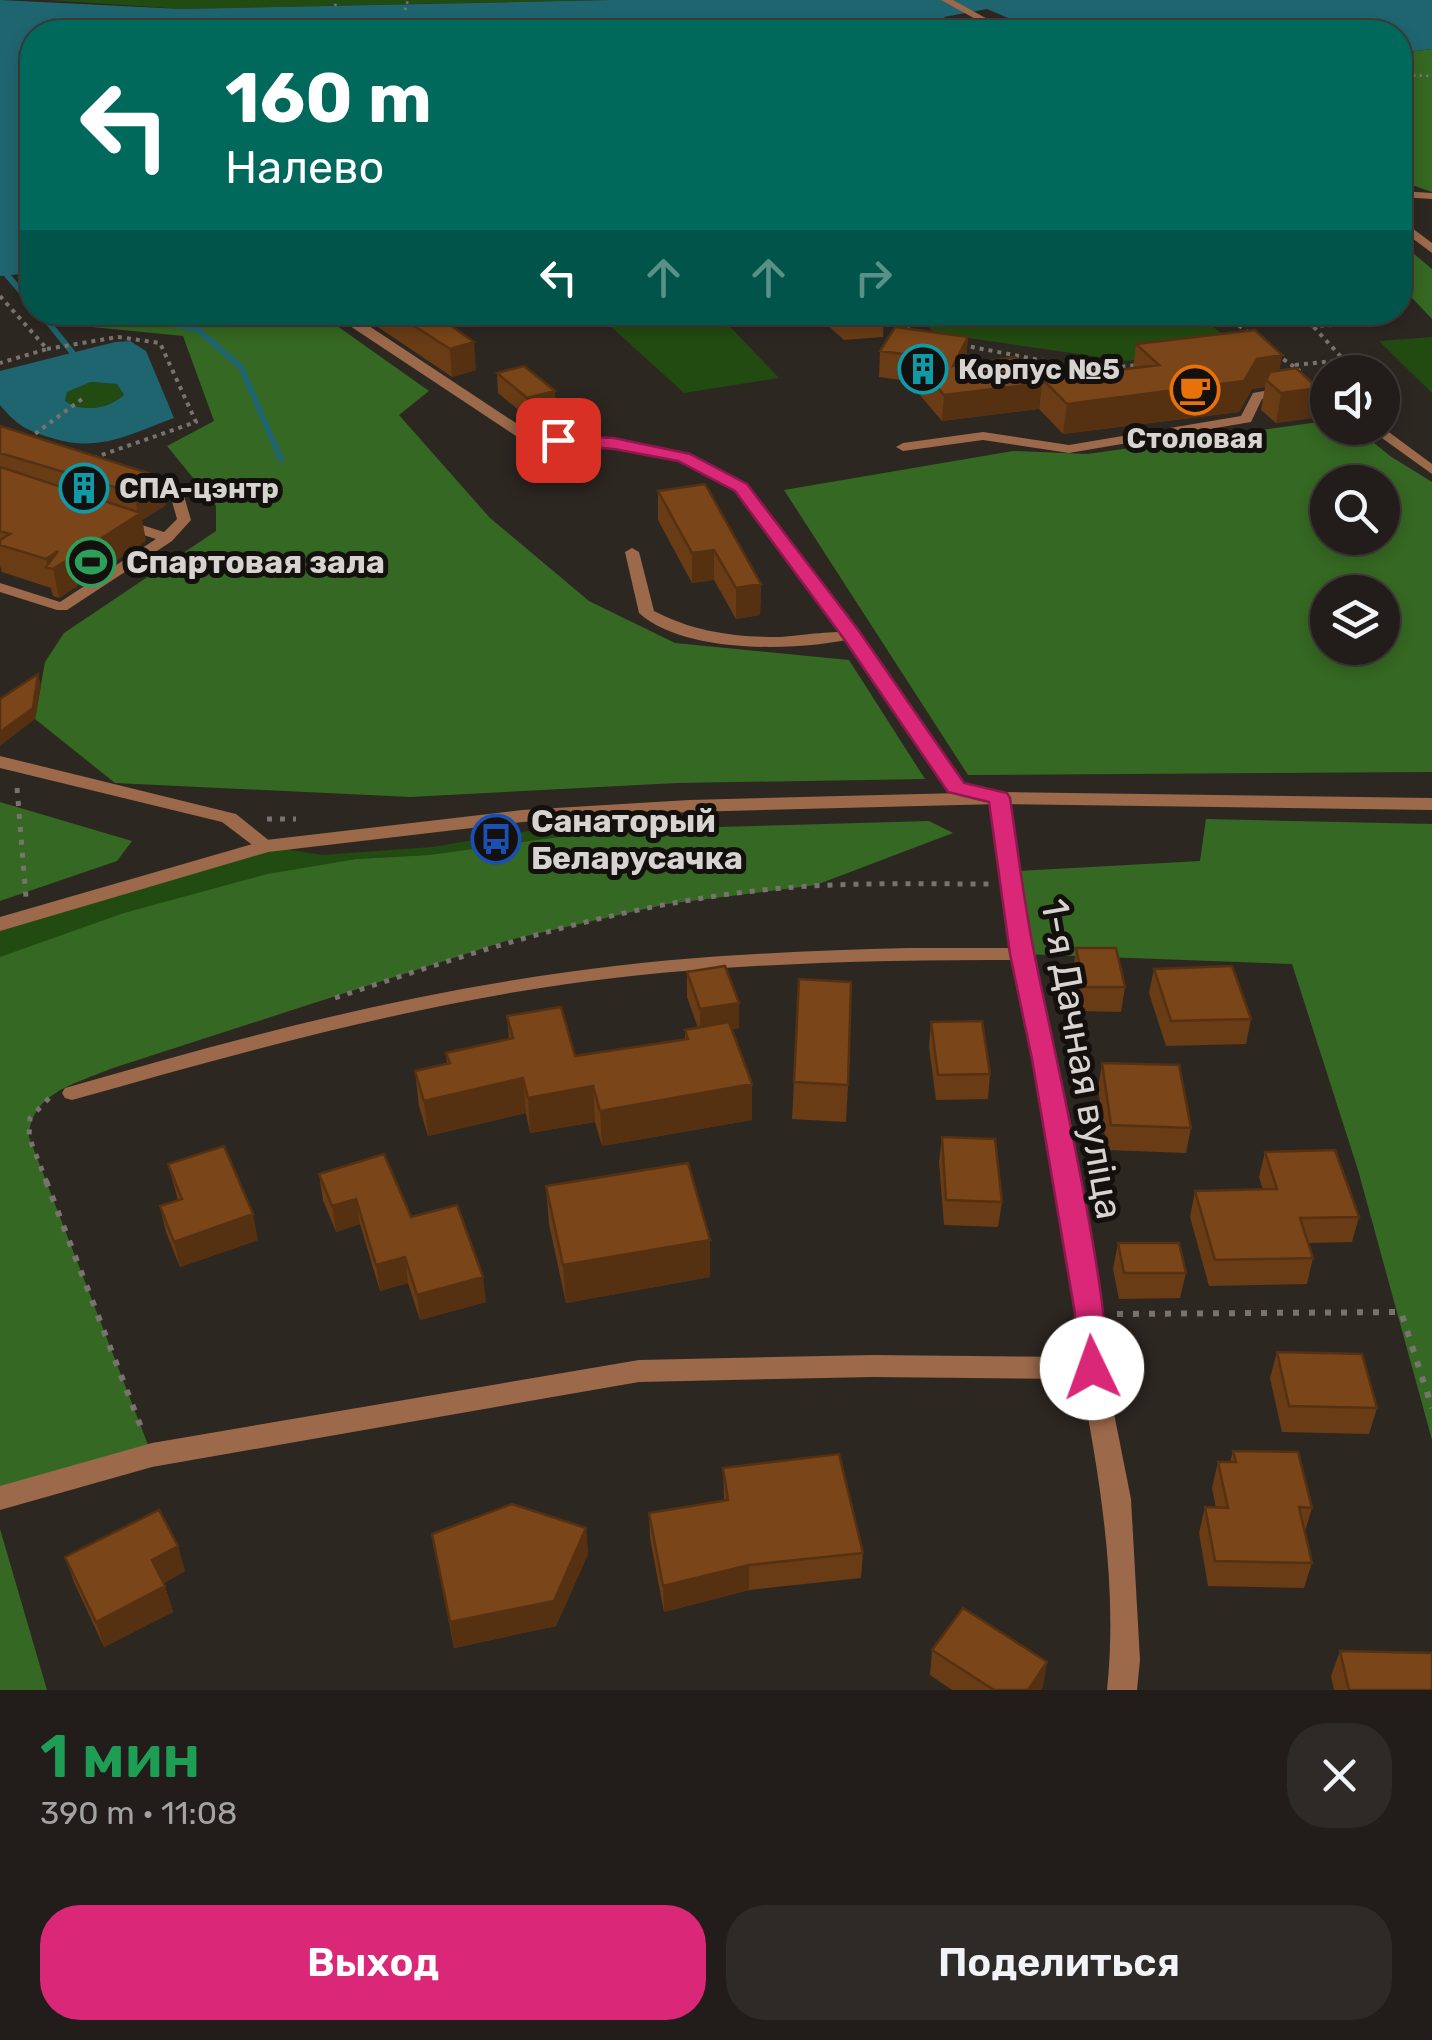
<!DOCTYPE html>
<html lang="ru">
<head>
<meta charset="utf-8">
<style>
	:root { --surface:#221d1a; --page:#2e2a27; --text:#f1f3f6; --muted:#a2a2a2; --line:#3f3b39; --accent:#db2777 }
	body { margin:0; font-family:Rubik,sans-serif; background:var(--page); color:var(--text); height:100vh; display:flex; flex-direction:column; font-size:38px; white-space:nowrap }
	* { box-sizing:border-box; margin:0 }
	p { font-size:32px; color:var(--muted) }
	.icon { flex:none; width:55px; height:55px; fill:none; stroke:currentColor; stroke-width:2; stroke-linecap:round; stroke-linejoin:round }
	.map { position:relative; height:1690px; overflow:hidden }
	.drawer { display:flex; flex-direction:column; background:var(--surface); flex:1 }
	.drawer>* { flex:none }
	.guide { position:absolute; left:20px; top:20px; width:1392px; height:305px; border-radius:40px; box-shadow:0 5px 15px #0003,0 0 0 2px var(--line); background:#00695c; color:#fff; overflow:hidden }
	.fabs { position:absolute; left:1310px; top:355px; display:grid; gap:20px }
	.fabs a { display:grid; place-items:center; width:90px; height:90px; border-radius:50%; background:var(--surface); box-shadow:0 5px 15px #0003,0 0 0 2px var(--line); font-size:50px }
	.pin { position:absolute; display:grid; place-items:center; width:85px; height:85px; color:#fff; margin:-42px; border-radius:20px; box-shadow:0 5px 15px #0006 }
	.me { position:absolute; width:110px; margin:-55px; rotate:357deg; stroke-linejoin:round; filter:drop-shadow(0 0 8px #0008) }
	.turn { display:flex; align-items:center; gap:35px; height:210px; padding:0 40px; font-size:45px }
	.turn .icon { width:130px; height:130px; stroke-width:2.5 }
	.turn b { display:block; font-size:70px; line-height:85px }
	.lanes { display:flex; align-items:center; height:95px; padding:0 40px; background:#0003; justify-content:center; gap:50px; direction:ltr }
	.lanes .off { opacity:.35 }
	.round { display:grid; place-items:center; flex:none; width:105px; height:105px; border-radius:40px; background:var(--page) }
	.headline { display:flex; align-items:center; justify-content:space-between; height:170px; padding:0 40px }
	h1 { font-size:60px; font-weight:600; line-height:75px; color:#1e9e55 }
	.button { display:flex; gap:20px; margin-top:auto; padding:20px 40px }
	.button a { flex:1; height:115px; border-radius:40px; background:var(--accent); color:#fff; font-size:40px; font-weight:600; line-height:115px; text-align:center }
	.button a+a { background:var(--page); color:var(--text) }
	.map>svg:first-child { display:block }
</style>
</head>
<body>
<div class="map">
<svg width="1432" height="1690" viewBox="0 0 1432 1690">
	<rect width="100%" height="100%" fill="#2d2722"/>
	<path fill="#224b11" d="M48,0H611L182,9Z
		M596,313H717L779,378L684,393Z
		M916,313H1197L1236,346L1127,361L934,333Z
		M1432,337V393L1379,341Z
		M91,382L117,384L124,395C108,409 83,413 65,401L67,392Z
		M607,818L608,830L429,855L356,859L267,874L136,911L0,958V924L266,846L322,855L432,847Z"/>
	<path fill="#356822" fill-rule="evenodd" d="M1432,49V192L1400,181V53Z
		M1400,242L1432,269V319L1400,285Z
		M62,313H329L333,323L429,391L399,415L490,518L589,601L675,643L849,660L925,779L677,783L410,797L115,783L35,719L45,662L64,633L216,531V506L167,446L214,421L183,336L82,326Z
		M1327,421L1328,428H1356L1390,456L1432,482V772L968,775L784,490L1013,451L1087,454ZM1382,482V538H1328V482ZM1382,592V648H1328V592Z
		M0,802L132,841L117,861L0,901Z
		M1206,819L1432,824V1440L1358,1170L1292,964L1022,954L1018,871L1200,861Z
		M929,821L953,833L816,885L667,904L509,940L110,1069C75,1084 31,1093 29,1137L152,1455L0,1498V957L124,913L267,874L356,859L429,855L608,830Z
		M0,1529L47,1690H0Z"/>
	<path fill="#1f656f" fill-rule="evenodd" d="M0,0L182,9L612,0H1432V49L1400,53V32H1041L987,9L944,17L969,32H32V273L0,276Z
		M130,341L146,351L174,418C130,434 99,453 52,438C28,431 16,425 0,405V371L115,342ZM91,382L117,384L124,395C108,409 83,413 65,401L67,392Z"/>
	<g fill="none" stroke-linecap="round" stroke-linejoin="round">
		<path stroke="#1f656f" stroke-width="6" d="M7,275L32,304
			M40,312L72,352
			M112,312L197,329L241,367L281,459"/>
		<path stroke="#78736f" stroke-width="2.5" stroke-dasharray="2.5 4" stroke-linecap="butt" d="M335,6L337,0
			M405,10L408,0
			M1400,75L1432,76"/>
		<path stroke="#78736f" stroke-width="4" stroke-dasharray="4 5" stroke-linecap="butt" d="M0,296L47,349L0,363
			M894,312L914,331
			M1222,312C1281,324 1336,335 1394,312
			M1224,315L1248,332
			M962,345L1091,370L1138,365
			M47,349L118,337L160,343L196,422L93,458
			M1276,354L1300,371
			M1295,365L1344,360L1300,312
			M28,439L82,399"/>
		<path stroke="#78736f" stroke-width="5" stroke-dasharray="5 8" stroke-linecap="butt" d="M17,788L26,897
			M267,819H296
			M335,998C481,949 630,901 784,888C852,882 921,884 989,884
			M47,1183L29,1137L30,1118L51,1096"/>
		<path stroke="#78736f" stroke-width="6" stroke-dasharray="6 10" stroke-linecap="butt" d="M46,1181L142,1430
			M1117,1314L1401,1312L1432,1408"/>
		<path fill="#9c694b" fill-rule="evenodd" d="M1400,191L1432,193V199L1400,197Z
			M1318,381L1328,386V396L1316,389L1262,399L1251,422L1069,453L983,440L903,451L896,447L903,443L983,432L1069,445L1241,416L1253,393Z
			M1382,427L1432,464V474L1368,428Z
			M145,481L184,496L191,520L172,541L67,610H57L0,592V583L60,602L156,539L119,527V521H129L164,532L177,519L171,498L140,488L138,485Z
			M632,548L639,552L654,611C692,631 733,637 775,637C794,637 848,627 860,635L857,638C799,651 686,655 639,613L625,552Z
			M908,948H1022L1031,954L1022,960C870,960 718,963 567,984C399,1008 235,1054 72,1100L65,1098L62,1093L65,1088C230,1040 397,995 568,972C681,956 794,951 908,948Z"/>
		<path fill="#9c694b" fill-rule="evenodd" d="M350,320H360L534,435L614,438L684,452L747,485L858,631L963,784L1006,794L1009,798L1033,954L1056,1059L1102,1314L1105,1368L1131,1499L1140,1660L1137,1690H1107C1118,1586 1100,1480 1081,1379L873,1377L639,1382L152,1467L0,1510V1486L152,1443L639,1360L873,1355L1078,1357C1072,1221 1034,1087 1011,952C1003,902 997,852 990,802L949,792L845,638L735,491L679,461L614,448L525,442L350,326Z
			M0,756L236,814L276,846L266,852L259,850L222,822L0,768Z"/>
		<path fill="#9c694b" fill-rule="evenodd" d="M941,0H953L1011,32H999Z
			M1400,219L1432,243V253L1400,229Z
			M999,792L1432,798V810L999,804L689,812L522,822L268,852L0,931V917L266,840L522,810L689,800Z"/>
	</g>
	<path fill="#693c16" d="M370,312H432L476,370L452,377L375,325Z
		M813,312H881L884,317L883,337L844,340Z
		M1312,312H1378V317L1326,324Z
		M968,337L965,364L1039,409L942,421L908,381L879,377L880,351Z
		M1136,344L1282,355L1279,371L1318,388L1312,418L1276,423L1261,410L1265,387L1252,389L1239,412L1063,434L1039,409L1042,379L1133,368Z
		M497,373L556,411L528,418L498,393Z
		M0,426L161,477L166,505L142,520L146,541L59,598L53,596L51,588L2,572L0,566Z
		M658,491L761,584L760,615L736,619L714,580L692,583L658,520Z
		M1076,948L1125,987L1121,1012L1081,1011L1073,973Z
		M1154,969L1251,1019L1246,1044L1166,1046L1149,993Z
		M687,972L739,1028L732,1029L752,1120L602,1146L595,1122L530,1133L526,1113L428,1136L419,1106L415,1071L447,1064L446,1053L509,1039L507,1016L575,1056L685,1040V1030L698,1028L687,997Z
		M931,1022L990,1074L988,1099L936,1100L929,1046Z
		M1102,1063L1191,1128L1186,1153L1107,1150L1098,1088Z
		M794,1082L848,1085L846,1122L792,1119Z
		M942,1137L1002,1202L998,1227L944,1225L939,1162Z
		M1265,1152L1359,1217L1352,1242L1308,1243L1313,1258L1307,1284L1209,1286L1190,1217L1195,1191L1263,1190L1259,1177Z
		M168,1164L258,1240L180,1267L166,1232L160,1206L178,1200Z
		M319,1174L411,1217L486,1302L420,1320L408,1283L380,1291L360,1224L336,1232L323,1200Z
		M546,1186L710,1277L566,1303L549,1224Z
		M1118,1243L1186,1273L1180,1298L1119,1299L1113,1269Z
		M1277,1352L1377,1408L1369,1434L1282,1432L1270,1378Z
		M1233,1451L1312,1508L1305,1531L1312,1563L1304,1588L1208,1586L1199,1533L1205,1507L1216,1508L1212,1488L1218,1462H1230Z
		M723,1468L863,1553L861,1578L749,1590L664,1612L650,1538L649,1513L724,1501Z
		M586,1528L588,1554L556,1626L454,1648L432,1534Z
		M65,1557L185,1571L164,1583L173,1612L104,1647L74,1582Z
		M932,1650L1043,1687L1041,1690H952L930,1675Z
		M1340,1651L1432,1690H1334L1331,1676Z"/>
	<path fill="#553112" d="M1328,312H1378V317L1326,324Z
		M968,337L966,362L951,392L953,366Z
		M474,342L476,370L452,377L450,349Z
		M1282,355L1277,385L1266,380L1265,387L1252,389L1239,412L1063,434L1067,404Z
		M1042,383L1039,409L942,421L944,395Z
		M1318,388L1312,418L1276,423L1281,393Z
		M555,391L556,411L528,418L527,398Z
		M161,477L166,505L142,520L146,541L59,598L53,569L48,567L46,559L58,551L138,514L134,493Z
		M714,550V580L692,583V553Z
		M761,584L760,615L736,619V588Z
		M38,674L41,686L35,719L0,746V732Z
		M739,1003V1028L700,1034V1009Z
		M523,1078L526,1113L428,1136L424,1101Z
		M752,1084V1120L602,1146L600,1111Z
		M593,1086L595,1122L530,1133L528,1098Z
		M356,1199L360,1224L336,1232L332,1206Z
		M253,1214L258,1240L180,1267L174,1242Z
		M710,1240V1277L566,1303L563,1265Z
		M405,1257L408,1283L380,1291L376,1265Z
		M483,1277L486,1302L420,1320L417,1295Z
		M586,1528L588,1554L556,1626L454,1648L450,1622Z
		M178,1546L185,1571L159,1585L152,1560Z
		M749,1565V1590L664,1612L663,1586Z
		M165,1586L173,1612L104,1647L96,1622Z
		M1047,1662L1043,1687L1041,1690H1028Z"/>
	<path fill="#7a4619" stroke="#553112" stroke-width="2.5" d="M393,312H432L474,342L450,349Z
		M835,312H881L884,317L844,320Z
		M895,327L968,337L953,366L1015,357L1042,383L944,395L910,355L880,351Z
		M1255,330L1282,355L1257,359L1244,381L1067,404L1042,379L1159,365L1136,344Z
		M524,366L555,391L527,398L497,373Z
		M1296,368L1318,388L1281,393L1266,380L1270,372Z
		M0,426L161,477L134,493L0,453Z
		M0,467L141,513L53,569L46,567L58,551L46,559L0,545V540L10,534L0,531Z
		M705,484L761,584L736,588L714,550L692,553L658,491Z
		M38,674L33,708L0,732V699Z
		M1076,948H1116L1125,987H1084Z
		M725,966L739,1003L700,1009L687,972Z
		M1232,966L1251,1019L1171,1021L1154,969Z
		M799,979L851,982L848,1085L794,1082Z
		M561,1007L575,1056L688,1039L685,1030L729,1022L752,1084L600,1111L593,1086L528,1098L523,1078L424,1101L415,1071L450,1063L446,1053L513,1038L507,1016Z
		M982,1021L990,1074L938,1075L931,1022Z
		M1102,1063L1179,1065L1191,1128L1111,1125Z
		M942,1137L995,1139L1002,1202L946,1200Z
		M224,1146L253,1214L174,1242L160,1206L182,1199L168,1164Z
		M1335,1150L1359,1217L1300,1218L1313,1258L1215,1260L1195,1191L1277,1189L1265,1152Z
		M384,1154L411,1217L457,1205L483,1277L417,1295L405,1257L376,1265L356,1199L332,1206L319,1174Z
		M688,1163L710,1240L563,1265L546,1186Z
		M1118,1243H1179L1186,1273H1124Z
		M1277,1352L1362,1354L1377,1408L1289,1406Z
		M1233,1451L1298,1452L1312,1508L1299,1507L1312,1563L1215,1561L1205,1507L1228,1508L1218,1462H1236Z
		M839,1454L863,1553L749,1565L663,1586L649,1513L728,1500L723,1468Z
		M512,1504L586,1528L554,1601L450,1622L432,1534Z
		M159,1510L178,1546L152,1560L165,1586L96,1622L65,1557Z
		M963,1608L1047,1662L1028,1690H994L932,1650Z
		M1340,1651L1432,1653V1690H1349Z"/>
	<path fill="#db2777" stroke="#8e194d" stroke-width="2.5" d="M558,435L614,438L690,454L747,484L859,631L964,783L1007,793L1010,798C1018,851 1024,904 1035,957C1047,1019 1122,1339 1103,1377L1092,1380L1082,1377L1077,1368L1075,1314L1032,1059L1010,954L989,802L948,792L844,639L735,491L678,461L614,449L552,444V437Z"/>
	<defs>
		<g id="building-ring" transform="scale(2.5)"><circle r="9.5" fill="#13100e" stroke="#0f9aa8" stroke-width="1.5"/><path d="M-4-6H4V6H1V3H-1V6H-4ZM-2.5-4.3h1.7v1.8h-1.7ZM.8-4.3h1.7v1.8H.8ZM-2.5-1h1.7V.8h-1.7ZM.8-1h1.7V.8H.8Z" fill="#0f9aa8"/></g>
		<g id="cafe-ring" transform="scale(2.5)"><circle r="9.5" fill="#13100e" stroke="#e8710a" stroke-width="1.5"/><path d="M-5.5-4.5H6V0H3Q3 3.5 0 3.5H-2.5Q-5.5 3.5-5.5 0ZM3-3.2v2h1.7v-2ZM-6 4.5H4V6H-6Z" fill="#e8710a"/></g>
		<g id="stadium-ring" transform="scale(2.5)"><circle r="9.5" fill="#13100e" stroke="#2e9e5b" stroke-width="1.5"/><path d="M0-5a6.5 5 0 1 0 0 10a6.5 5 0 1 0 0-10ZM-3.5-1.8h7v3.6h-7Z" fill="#2e9e5b"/></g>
		<g id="bus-ring" transform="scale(2.5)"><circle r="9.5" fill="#13100e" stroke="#1a4fb4" stroke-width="1.5"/><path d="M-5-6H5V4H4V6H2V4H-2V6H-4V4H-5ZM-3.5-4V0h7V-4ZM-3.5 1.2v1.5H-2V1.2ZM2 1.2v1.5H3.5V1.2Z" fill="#1a4fb4"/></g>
	</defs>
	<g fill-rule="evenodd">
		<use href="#building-ring" x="923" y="369"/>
		<use href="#cafe-ring" x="1195" y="390"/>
		<use href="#building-ring" x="84" y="488"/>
		<use href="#stadium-ring" x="91" y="562"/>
		<use href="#bus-ring" x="496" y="839"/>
	</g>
	<g text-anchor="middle" stroke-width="10" stroke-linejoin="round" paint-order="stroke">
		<g font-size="28" font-weight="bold" fill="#d7d3d0" stroke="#13100e" text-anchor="start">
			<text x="958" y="379">Корпус №5</text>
			<text x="1195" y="448" text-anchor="middle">Столовая</text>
			<text x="119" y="498">СПА-цэнтр</text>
		</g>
		<g font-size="32" font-weight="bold" fill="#d7d3d0" stroke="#13100e" text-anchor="start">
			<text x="126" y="573">Спартовая зала</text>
			<text x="531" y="832">Санаторый<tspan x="531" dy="37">Беларусачка</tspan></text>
		</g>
		<g font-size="38" fill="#d7d3d0" stroke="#13100e">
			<text transform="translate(1082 1059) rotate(80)" y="13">1-я Дачная вуліца</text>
		</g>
	</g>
</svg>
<div class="fabs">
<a><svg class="icon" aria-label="sound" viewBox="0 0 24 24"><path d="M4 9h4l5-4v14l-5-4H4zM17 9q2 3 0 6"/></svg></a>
<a><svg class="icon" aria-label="search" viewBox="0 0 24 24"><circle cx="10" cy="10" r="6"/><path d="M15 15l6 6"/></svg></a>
<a><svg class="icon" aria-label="layers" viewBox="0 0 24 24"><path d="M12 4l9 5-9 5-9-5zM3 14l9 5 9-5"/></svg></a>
</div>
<div class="pin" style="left:558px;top:440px;background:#d93025"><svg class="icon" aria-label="arrive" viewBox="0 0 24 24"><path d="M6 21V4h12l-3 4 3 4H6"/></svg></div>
<svg class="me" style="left:1092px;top:1368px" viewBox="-20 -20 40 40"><circle r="19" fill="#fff"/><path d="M0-13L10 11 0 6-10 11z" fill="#db2777"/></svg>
<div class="guide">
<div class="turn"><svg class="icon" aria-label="left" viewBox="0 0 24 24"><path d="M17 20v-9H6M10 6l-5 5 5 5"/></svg><div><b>160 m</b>Налево</div></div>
<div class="lanes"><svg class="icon" aria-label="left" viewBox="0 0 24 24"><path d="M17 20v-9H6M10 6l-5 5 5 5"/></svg><svg class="icon off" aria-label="ahead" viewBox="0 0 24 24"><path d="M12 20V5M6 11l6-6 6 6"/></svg><svg class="icon off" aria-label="ahead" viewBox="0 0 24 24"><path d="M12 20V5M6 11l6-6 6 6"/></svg><svg class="icon off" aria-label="right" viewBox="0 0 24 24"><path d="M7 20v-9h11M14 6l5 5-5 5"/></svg></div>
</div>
</div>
<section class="drawer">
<div class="headline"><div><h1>1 мин</h1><p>390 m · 11:08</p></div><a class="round"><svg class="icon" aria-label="close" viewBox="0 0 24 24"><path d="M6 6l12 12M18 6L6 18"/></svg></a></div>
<div class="button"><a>Выход</a><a>Поделиться</a></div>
</section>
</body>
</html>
